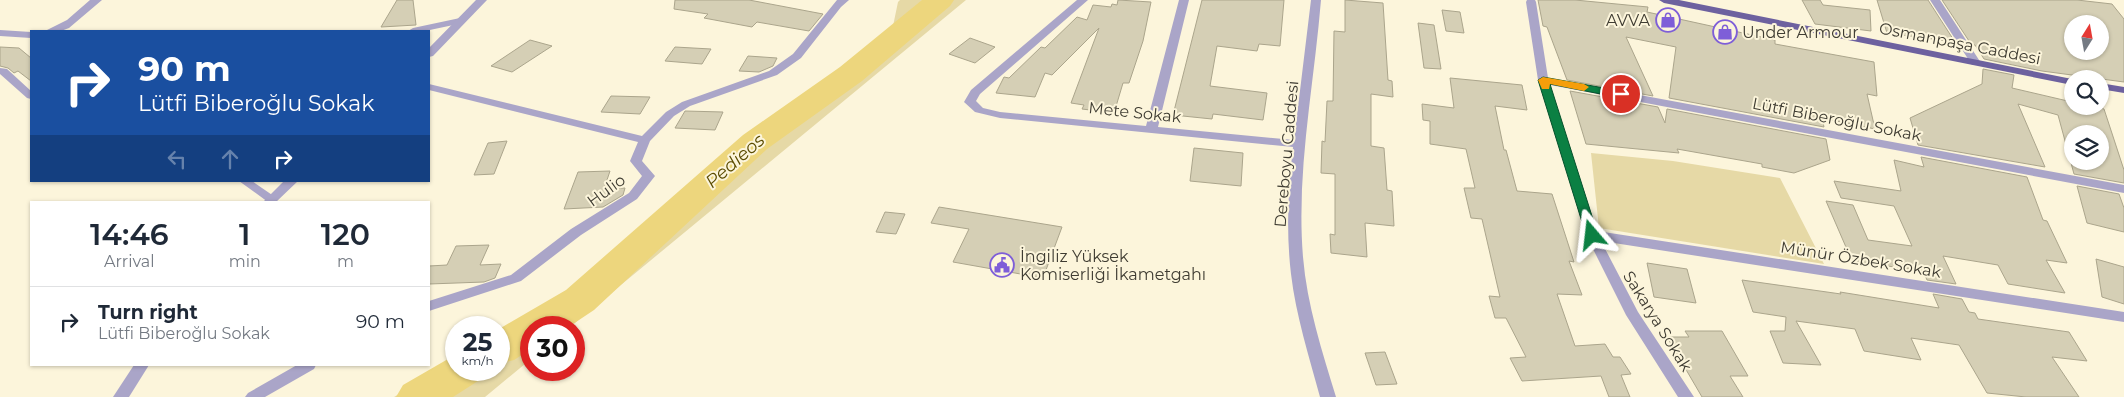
<!DOCTYPE html>
<html lang="en">
<head>
<meta charset="utf-8">
<style>
	:root { --surface:#fff; --page:#f6f6f7; --text:#1f2937; --muted:#747a83; --line:#e0e1e3 }
	body { margin:0; font-family:Montserrat,sans-serif; background:var(--page); color:var(--text); height:100vh; display:flex; flex-direction:column; font-size:19px; white-space:nowrap }
	* { box-sizing:border-box; margin:0 }
	p { font-size:16px; color:var(--muted) }
	.icon { flex:none; width:28px; height:28px; fill:none; stroke:currentColor; stroke-width:2; stroke-linecap:round; stroke-linejoin:round }
	.map { position:relative; flex:1; overflow:hidden }
	.drawer { position:absolute; left:30px; top:201px; width:400px; height:165px; display:flex; flex-direction:column; background:var(--surface); border-radius:0px; box-shadow:0 1px 4px #0004 }
	.drawer>* { flex:none }
	.top-card { position:absolute; left:30px; top:30px; width:400px; height:152px; border-radius:0px; box-shadow:0 1px 4px #0004; background:#1a4fa0; color:#fff; overflow:hidden }
	.needle { width:32px; rotate:11deg }
	.controls { position:absolute; left:2064px; top:15px; display:grid; gap:10px }
	.controls a { display:grid; place-items:center; width:45px; height:45px; border-radius:50%; background:var(--surface); box-shadow:0 1px 4px #0004; font-size:25px }
	.speed { position:absolute; left:445px; top:316px; display:flex; gap:10px; font-size:25px; font-weight:700; text-align:center }
	.speed>* { display:grid; place-content:center; width:65px; height:65px; border-radius:50%; background:var(--surface); box-shadow:0 1px 4px #0004; line-height:1 }
	.speed small { font-size:12px; font-weight:400 }
	.speed .limit { border:8px solid #d22; background:#fff; color:#111 }
	.pin { position:absolute; display:grid; place-items:center; width:42px; height:42px; color:#fff; margin:-21px; border:2px solid #fff; border-radius:50%; box-shadow:0 1px 5px #0007 }
	.me { position:absolute; width:55px; margin:-28px; rotate:343deg; stroke-linejoin:round; filter:drop-shadow(0 0 4px #0008) }
	.turn { display:flex; align-items:center; gap:18px; height:105px; padding:0 25px; font-size:22px }
	.turn .icon { width:65px; height:65px; stroke-width:2.5 }
	.turn b { display:block; font-size:35px; line-height:42px }
	.lanes { display:flex; align-items:center; height:48px; padding:0 25px; background:#0003; justify-content:center; gap:25px; direction:ltr }
	.lanes .off { opacity:.35 }
	.eta { display:flex; justify-content:space-evenly; align-items:center; height:85px; text-align:center }
	.eta b { font-size:30px; font-weight:600; line-height:35px }
	ul { padding:0; list-style:none }
	li { display:flex; align-items:center; gap:15px; height:70px; padding:0 25px; border-top:1px solid var(--line) }
	li div { flex:1 }
	li b { display:block; font-size:19px }
	li em { font-style:normal }
	.map>svg:first-child { display:block }
</style>
</head>
<body>
<div class="map">
<svg width="2124" height="397" viewBox="0 0 2124 397">
	<rect width="100%" height="100%" fill="#fcf5db"/>
	<path fill="#e6d9a6" d="M900,0H966L570,327L531,328V359L485,397H394L456,360V370H499V335L571,293L773,120L893,26L898,2Z
		M1591,153L1673,161L1780,178L1824,264L1599,228Z"/>
	<g fill="none" stroke-linecap="round" stroke-linejoin="round">
		<path fill="#edd67d" fill-rule="evenodd" d="M922,0H954L950,6L862,81L767,149L594,310L567,328H531V349L514,360L499,364V329L566,290L743,135L840,67Z
			M456,356V370H484L478,381L453,397H396L403,385L448,359Z"/>
	</g>
	<path fill="#d5cfb5" stroke="#aba58c" fill-rule="evenodd" d="M397,0H413L416,25L381,27Z
		M675,0H749L823,14L809,31L757,22L752,27L704,18L708,14L674,9Z
		M1118,0L1151,2L1143,41L1129,83H1123L1114,113L1082,109L1084,105L1071,103L1099,28L1052,75L1045,73L1035,97L996,93L1004,77L1009,78L1041,47L1045,48L1077,17L1087,20L1093,5L1111,7L1112,4L1117,5Z
		M1202,0H1284L1280,46L1259,44L1257,51L1217,46L1210,86L1267,93L1263,120L1213,114L1212,119L1173,115Z
		M1345,0L1383,3L1388,80L1392,81L1393,97L1371,94V146L1384,148L1387,190L1392,191L1394,226L1365,223L1367,257L1331,253L1330,234L1335,235V174L1321,173L1322,141L1325,142L1327,101H1333L1334,31L1345,32Z
		M1538,0H1575L1648,7L1647,12L1775,40V44L1874,62L1877,96L1867,94L1875,129L1822,118L1824,127L1669,98L1676,47L1626,37L1653,96L1567,80L1547,27L1543,26Z
		M1802,0H1820L1823,5L1870,10L1871,31L1815,24Z
		M1877,0H1928L1955,42L1887,33Z
		M1942,0H2077L2112,4L2124,19V82L2042,71L1984,59L1975,45L1971,44ZM2072,24H2100V51H2072Z
		M1442,10L1460,12L1464,33L1446,31Z
		M1418,23L1434,25L1441,69L1424,68Z
		M970,38L995,47L975,63L949,54Z
		M530,40L552,46L512,72L491,66Z
		M0,47L19,48L31,58V81L18,71L14,73L8,68L0,66Z
		M675,47L711,49L702,64L665,61Z
		M748,56L777,58L773,66L759,72L739,71Z
		M1983,69L2014,75L2012,88L2072,102V106H2093L2104,109L2124,170V183L2074,174L2058,115L2018,104L2045,167L1918,145L1910,118L1982,84ZM2072,134H2100V161H2072Z
		M1450,78L1522,85L1527,110L1495,106L1504,150H1506L1517,191L1552,194L1574,262L1569,261L1582,295L1557,294L1575,346L1605,344L1613,357H1620L1631,374L1621,375L1630,397H1609L1601,376L1522,381L1510,358L1526,357L1506,318H1495L1489,296L1500,297L1482,219L1471,218L1464,188H1475L1466,149L1430,144V121L1423,120L1422,104L1454,108Z
		M1570,91L1658,107L1665,123L1667,109L1826,139L1830,160L1794,173L1762,167V164L1677,149L1679,153L1586,144Z
		M611,96L650,97L640,114L601,112Z
		M685,111L723,112L715,130L675,128Z
		M507,141L494,174L474,175L488,143Z
		M1194,148L1243,153L1241,186L1190,181Z
		M1921,157L2027,177L2043,220L2047,221L2067,263L2046,260L2065,293L2008,284L1998,265L1943,256L1956,284L1927,280L1923,271L1852,261L1826,201L1853,205L1868,240L1912,246L1894,206L1841,198L1834,181L1901,191L1894,160L1924,167Z
		M610,171L604,189L625,188L623,195L603,207L564,209L578,172Z
		M2077,186L2119,194L2124,208V232L2087,223Z
		M939,207L1062,227L1043,278L953,262L969,229L931,223Z
		M885,212L905,214L896,234L876,232Z
		M489,245L480,265L501,264L495,278L484,282L429,284V266L447,265L456,246Z
		M2096,259L2124,267V304L2102,297Z
		M1647,263L1687,269L1696,303L1654,297Z
		M1742,280L1841,294L1840,292L1939,308L1933,294L1962,299L1969,312L1975,313L1978,319L2069,332L2087,361L2052,357L2079,397H2026L1987,393L1959,345L1911,338L1921,360L1864,351L1855,329L1796,321L1821,365L1783,363L1770,331H1785L1786,317L1753,312Z
		M1685,331H1722L1748,376H1730L1743,397H1702L1667,337H1689Z
		M1385,352L1397,384L1376,385L1365,353Z"/>
	<g fill="none" stroke-linecap="round" stroke-linejoin="round">
		<path fill="#aaa5c8" fill-rule="evenodd" d="M460,18L465,21L463,23L425,31H408L413,28Z
			M0,68L7,69L31,91V99L27,98L0,74Z
			M239,181H252L278,199L276,202H268Z"/>
		<path fill="#aaa5c8" fill-rule="evenodd" d="M90,0H102L69,28L61,31H45L67,20Z
			M476,0H487L433,56L429,57V48Z
			M837,0H849L841,7L801,58L777,75L690,106L674,116L650,141L642,161L655,176L637,199L581,235L521,281L429,311V301L511,275L571,229L629,193L642,176L630,161L638,142L429,90V84L642,136L666,112L682,102L769,71L793,54Z
			M1077,0H1088L980,94L976,101L983,108L1000,112L1146,126L1179,0H1189L1158,127L1294,140L1311,0H1321C1314,86 1296,171 1303,257C1307,305 1322,351 1336,397H1320C1309,356 1296,316 1291,274C1286,232 1288,189 1293,147L1000,118L975,112L964,102L971,90Z
			M1527,0H1535L1536,2L1548,78L2124,185V193L1550,85L1597,231L2124,312V322L1601,241L1638,312L1694,397H1678L1626,315L1586,235L1538,80L1526,2Z
			M1930,0H1940L1981,63L1980,65H1972Z
			M0,30L31,32V38L0,36Z
			M284,181H298L276,202H263Z
			M134,365H149L129,397H113Z
			M297,365H316L314,369L265,397H245L248,393Z"/>
		<path fill="#6d619f" fill-rule="evenodd" d="M1659,0H1679L2072,79V85L1664,3Z
			M2100,83L2124,87V93L2100,89Z"/>
	</g>
	<path fill="#0b8043" stroke="#07532c" d="M1543,77L1621,91L1626,94L1621,98L1550,84L1598,235L1596,238L1592,239L1586,235L1538,80Z"/>
	<path fill="#f59e0b" d="M1543,77L1584,84L1589,87L1584,91L1550,84L1549,89H1542L1538,80Z"/>
	<defs>
		<g id="shop-ring" transform="scale(1.25)"><circle r="9.5" fill="#fcf5db" stroke="#7e5ed8" stroke-width="1.5"/><path d="M-5-2.5h2.3a2.7 3.5 0 0 1 5.4 0H5L5.5 6h-11ZM-1.5-2.5h3a1.5 2.3 0 0 0-3 0Z" fill="#7e5ed8"/></g>
		<g id="civic-ring" transform="scale(1.25)"><circle r="9.5" fill="#fcf5db" stroke="#7e5ed8" stroke-width="1.5"/><path d="M-.6-6.5H3V-4.5H.6V-3L4-1V1h2V6H-6V1h2V-1L-.6-3ZM-1.2 2.5V6h2.4V2.5Z" fill="#7e5ed8"/></g>
	</defs>
	<g fill-rule="evenodd">
		<use href="#shop-ring" x="1668" y="20"/>
		<use href="#shop-ring" x="1725" y="32"/>
		<use href="#civic-ring" x="1002" y="265"/>
	</g>
	<g text-anchor="middle" stroke-width="4" stroke-linejoin="round" paint-order="stroke">
		<g font-size="16" fill="#3f3c32" stroke="#fcf5db" text-anchor="start">
			<text x="1650" y="26" text-anchor="end">AVVA</text>
			<text x="1742" y="38">Under Armour</text>
			<text x="1020" y="262">İngiliz Yüksek<tspan x="1020" dy="18">Komiserliği İkametgahı</tspan></text>
		</g>
		<g font-size="16" fill="#3f3c32" stroke="#fcf5db">
			<text transform="translate(1960 43) rotate(11)" y="6">Osmanpaşa Caddesi</text>
			<text transform="translate(1135 112) rotate(6)" y="6">Mete Sokak</text>
			<text transform="translate(1837 119) rotate(11)" y="6">Lütfi Biberoğlu Sokak</text>
			<text transform="translate(1286 154) rotate(-85)" y="6">Dereboyu Caddesi</text>
			<text transform="translate(606 190) rotate(-36)" y="6">Hulio</text>
			<text transform="translate(1861 259) rotate(9)" y="6">Münür Özbek Sokak</text>
			<text transform="translate(1658 321) rotate(58)" y="6">Sakarya Sokak</text>
		</g>
		<g font-size="18" font-style="italic" fill="#5b4c01" stroke="#fcf5db">
			<text transform="translate(735 161) rotate(-41)" y="6">Pedieos</text>
		</g>
	</g>
</svg>
<div class="controls">
<a><svg class="needle" viewBox="-14 -14 28 28"><path d="M0-13l5 13h-10z" fill="#e53935"/><path d="M0 13l5-13h-10z" fill="#747a83"/></svg></a>
<a><svg class="icon" aria-label="search" viewBox="0 0 24 24"><circle cx="10" cy="10" r="6"/><path d="M15 15l6 6"/></svg></a>
<a><svg class="icon" aria-label="layers" viewBox="0 0 24 24"><path d="M12 4l9 5-9 5-9-5zM3 14l9 5 9-5"/></svg></a>
</div>
<div class="speed"><div>25<small>km/h</small></div><div class="limit">30</div></div>
<div class="pin" style="left:1621px;top:94px;background:#d93025"><svg class="icon" aria-label="arrive" viewBox="0 0 24 24"><path d="M6 21V4h12l-3 4 3 4H6"/></svg></div>
<svg class="me" style="left:1592px;top:235px" viewBox="-20 -20 40 40"><path d="M0-17L14 15 0 8-14 15z" fill="#0b8043" stroke="#fff" stroke-width="4"/></svg>
<div class="top-card">
<div class="turn"><svg class="icon" aria-label="right" viewBox="0 0 24 24"><path d="M7 20v-9h11M14 6l5 5-5 5"/></svg><div><b>90 m</b>Lütfi Biberoğlu Sokak</div></div>
<div class="lanes"><svg class="icon off" aria-label="left" viewBox="0 0 24 24"><path d="M17 20v-9H6M10 6l-5 5 5 5"/></svg><svg class="icon off" aria-label="ahead" viewBox="0 0 24 24"><path d="M12 20V5M6 11l6-6 6 6"/></svg><svg class="icon" aria-label="right" viewBox="0 0 24 24"><path d="M7 20v-9h11M14 6l5 5-5 5"/></svg></div>
</div>
<section class="drawer">
<div class="eta">
<div><b>14:46</b><p>Arrival</p></div>
<div><b>1</b><p>min</p></div>
<div><b>120</b><p>m</p></div>
</div>
<ul>
<li><svg class="icon" aria-label="right" viewBox="0 0 24 24"><path d="M7 20v-9h11M14 6l5 5-5 5"/></svg><div><b>Turn right</b><p>Lütfi Biberoğlu Sokak</p></div><em>90 m</em></li>
</ul>
</section>
</div>
</body>
</html>
